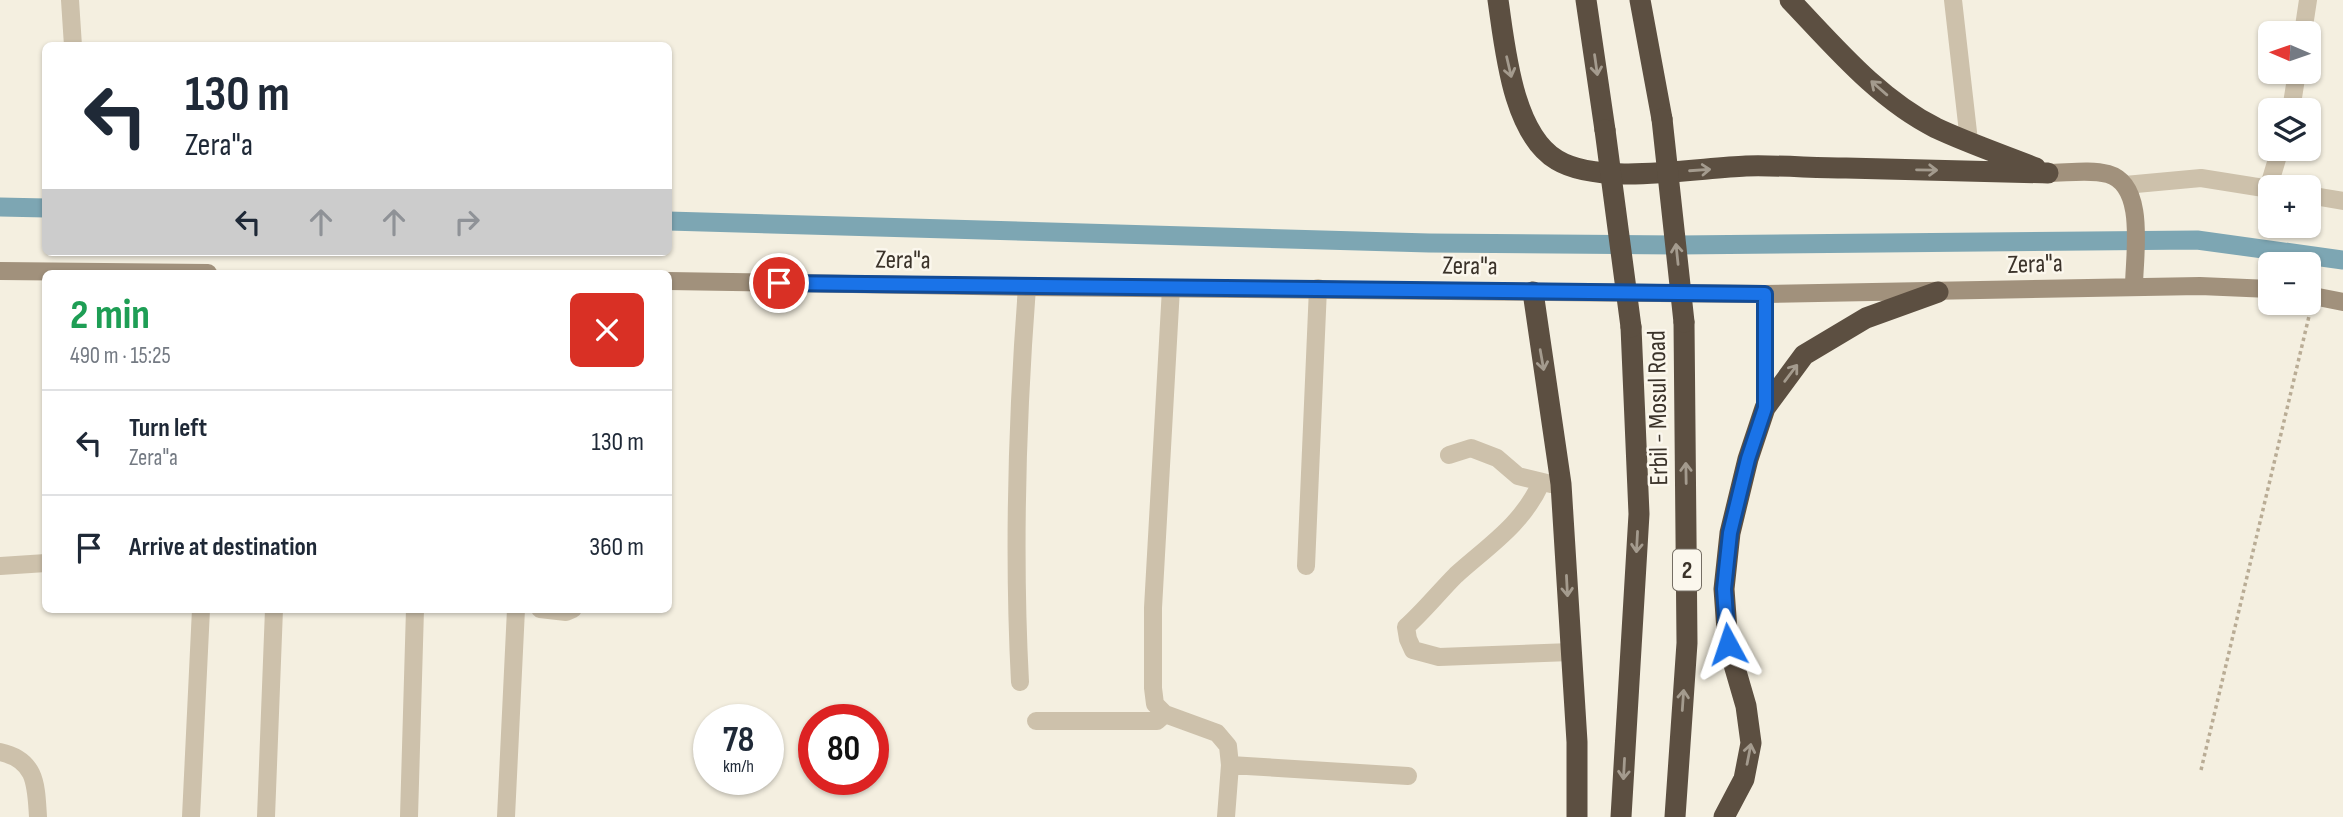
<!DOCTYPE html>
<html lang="en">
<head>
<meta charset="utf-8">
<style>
	:root { --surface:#fff; --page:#f6f6f7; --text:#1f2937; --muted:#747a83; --line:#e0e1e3 }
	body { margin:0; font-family:"Sofia Sans Condensed",sans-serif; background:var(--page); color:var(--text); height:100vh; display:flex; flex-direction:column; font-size:26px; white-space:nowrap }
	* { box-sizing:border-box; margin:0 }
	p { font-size:23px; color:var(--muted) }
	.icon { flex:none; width:38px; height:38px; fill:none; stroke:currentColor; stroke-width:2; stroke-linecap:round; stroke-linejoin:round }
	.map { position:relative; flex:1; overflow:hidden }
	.panel { position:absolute; left:42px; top:270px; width:630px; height:343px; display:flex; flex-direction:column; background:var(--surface); border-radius:10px; box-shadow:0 2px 5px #0004 }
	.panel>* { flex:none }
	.hud { position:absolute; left:42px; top:42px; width:630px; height:214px; border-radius:10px; box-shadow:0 2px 5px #0004; background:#fff; color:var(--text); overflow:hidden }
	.needle { width:46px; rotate:272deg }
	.tools { position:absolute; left:2258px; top:21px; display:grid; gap:14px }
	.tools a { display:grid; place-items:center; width:63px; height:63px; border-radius:10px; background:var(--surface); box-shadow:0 2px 5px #0004; font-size:35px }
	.speed { position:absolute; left:693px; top:704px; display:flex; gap:14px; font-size:35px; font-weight:700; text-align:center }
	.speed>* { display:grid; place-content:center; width:91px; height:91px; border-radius:50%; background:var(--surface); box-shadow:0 2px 5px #0004; line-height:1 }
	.speed small { font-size:18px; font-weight:400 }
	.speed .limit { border:10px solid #d22; background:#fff; color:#111 }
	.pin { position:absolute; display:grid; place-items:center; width:60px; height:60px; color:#fff; margin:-30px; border:4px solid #fff; border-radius:50%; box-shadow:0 2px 7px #0007 }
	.me { position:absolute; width:77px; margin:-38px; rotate:355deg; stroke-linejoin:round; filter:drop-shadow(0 0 5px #0008) }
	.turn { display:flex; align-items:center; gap:24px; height:147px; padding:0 28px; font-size:32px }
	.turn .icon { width:91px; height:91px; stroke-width:2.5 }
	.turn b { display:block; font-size:49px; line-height:60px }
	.lanes { display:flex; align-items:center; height:66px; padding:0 28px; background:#0003; justify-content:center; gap:35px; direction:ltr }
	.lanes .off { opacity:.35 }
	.round { display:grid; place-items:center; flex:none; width:74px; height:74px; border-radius:10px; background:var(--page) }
	.summary { display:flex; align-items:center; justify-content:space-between; height:119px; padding:0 28px }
	h1 { font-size:42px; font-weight:700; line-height:52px; color:#1e9e55 }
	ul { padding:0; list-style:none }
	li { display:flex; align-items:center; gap:21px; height:105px; padding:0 28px; border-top:2px solid var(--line) }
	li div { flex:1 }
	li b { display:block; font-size:26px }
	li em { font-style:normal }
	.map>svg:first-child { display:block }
</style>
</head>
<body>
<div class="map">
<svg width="2343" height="817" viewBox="0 0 2343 817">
	<rect width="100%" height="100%" fill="#f4efe0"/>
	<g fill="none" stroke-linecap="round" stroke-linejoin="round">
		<path stroke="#7da6b3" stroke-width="19" d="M0,207L46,208
			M668,221L1429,243L1678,245L2197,240L2343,260"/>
		<path stroke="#b9ac95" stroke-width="3.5" stroke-dasharray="3.5 3.5" stroke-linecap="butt" d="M2201,770L2310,312"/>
		<path stroke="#cdc1ab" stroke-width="18" d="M70,0L73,46
			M1953,0L1969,141
			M2303,33L2308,0
			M2291,110L2297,72
			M2125,185L2201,178L2270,189
			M2268,189L2280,149
			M2308,195L2343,201
			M1171,288L1153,608V688L1155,704L1165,714L1217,733L1228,746L1230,765L1226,817
			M1449,455L1471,448L1497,458L1518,476L1551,484
			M1541,483C1522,525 1488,546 1456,575C1439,592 1424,611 1406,627L1408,639L1413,650L1439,657L1571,652
			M0,566L46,563
			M1306,566L1318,288
			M540,609L566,612L573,609
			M1020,682C1013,550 1017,419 1027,287
			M1036,721H1157L1165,714
			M0,752C37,760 36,786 38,817
			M1230,765L1408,776
			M191,817L201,609
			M266,817L274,609
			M409,817L415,609
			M506,817L516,609"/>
		<path stroke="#a1917c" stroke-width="18" d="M2048,173C2067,173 2090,169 2108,174C2147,185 2134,256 2134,287
			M0,271L208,273
			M668,281L1027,287L1765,294L2200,286L2270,289
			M2308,295L2343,302
			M1765,408V294"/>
		<path stroke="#5c4f41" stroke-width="21" d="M1498,0C1505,47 1512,133 1557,160C1600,186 1695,168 1746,166C1779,165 1813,168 1846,168C1914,170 1981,171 2048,173
			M1586,0L1605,130
			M1640,0L1662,119
			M1790,0C1834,46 1878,99 1936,128C1968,143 2003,155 2036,168
			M1533,292L1561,484L1577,742V817
			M1621,817L1639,514L1631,327
			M1675,817L1687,643L1684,322
			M1724,817L1744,779L1751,743L1746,706L1728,644L1724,589L1730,533L1748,459L1765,408L1804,355L1866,318L1938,292"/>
		<path stroke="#5c4f41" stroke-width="21" d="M1662,119L1684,322
			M1605,130L1631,327"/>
	</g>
	<defs><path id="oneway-shaft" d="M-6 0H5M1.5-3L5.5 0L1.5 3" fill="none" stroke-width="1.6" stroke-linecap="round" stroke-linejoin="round" transform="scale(1.75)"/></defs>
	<g stroke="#a49b8e">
		<use href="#oneway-shaft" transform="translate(1596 65) rotate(82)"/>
		<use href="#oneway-shaft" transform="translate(1509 67) rotate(77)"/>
		<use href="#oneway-shaft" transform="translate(1879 88) rotate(-139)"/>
		<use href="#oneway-shaft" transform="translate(1700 170) rotate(-4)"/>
		<use href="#oneway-shaft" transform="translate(1927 170) rotate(1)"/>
		<use href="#oneway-shaft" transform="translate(1677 254) rotate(-96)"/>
		<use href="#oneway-shaft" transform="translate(1542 360) rotate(80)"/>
		<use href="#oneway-shaft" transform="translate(1791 373) rotate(-53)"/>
		<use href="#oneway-shaft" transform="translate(1686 473) rotate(-91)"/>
		<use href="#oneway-shaft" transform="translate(1637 542) rotate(93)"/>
		<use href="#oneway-shaft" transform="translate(1567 586) rotate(87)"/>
		<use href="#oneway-shaft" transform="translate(1683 700) rotate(-86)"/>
		<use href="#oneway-shaft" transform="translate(1749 754) rotate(-79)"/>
		<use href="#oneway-shaft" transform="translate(1624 769) rotate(93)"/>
	</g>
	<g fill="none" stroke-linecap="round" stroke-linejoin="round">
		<g stroke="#114b97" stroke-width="18">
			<path id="route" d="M779,283L1765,294V408L1748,459L1730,533L1724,589L1728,644"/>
		</g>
		<use href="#route" stroke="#1a73e8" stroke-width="12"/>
	</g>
	<g text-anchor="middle" stroke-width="5" stroke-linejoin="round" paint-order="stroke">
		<rect fill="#fbf7ed" stroke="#756e64" stroke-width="2" x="1673" y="549.5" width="28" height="41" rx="5"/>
		<g font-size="24" font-weight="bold" fill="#3b332a">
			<text x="1687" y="578">2</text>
		</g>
		<g font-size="26" fill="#3b332a" stroke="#fbf7ed">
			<text transform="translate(903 259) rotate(1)" y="9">Zera"a</text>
			<text transform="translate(2035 263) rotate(-2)" y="9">Zera"a</text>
			<text transform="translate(1470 265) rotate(1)" y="9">Zera"a</text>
			<text transform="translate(1657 408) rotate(-91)" y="9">Erbil - Mosul Road</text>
		</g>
	</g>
</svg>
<div class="tools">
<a><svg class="needle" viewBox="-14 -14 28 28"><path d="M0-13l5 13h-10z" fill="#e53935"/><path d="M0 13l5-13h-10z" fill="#747a83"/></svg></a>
<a><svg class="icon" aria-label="layers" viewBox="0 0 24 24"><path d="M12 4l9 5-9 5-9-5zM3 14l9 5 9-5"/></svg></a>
<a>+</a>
<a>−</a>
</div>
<div class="speed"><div>78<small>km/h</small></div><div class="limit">80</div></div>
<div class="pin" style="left:779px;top:283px;background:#d93025"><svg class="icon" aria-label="arrive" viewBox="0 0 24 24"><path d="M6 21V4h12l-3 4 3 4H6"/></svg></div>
<svg class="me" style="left:1728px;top:644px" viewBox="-20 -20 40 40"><path d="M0-17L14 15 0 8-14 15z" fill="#1a73e8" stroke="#fff" stroke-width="4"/></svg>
<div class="hud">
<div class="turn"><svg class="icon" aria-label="left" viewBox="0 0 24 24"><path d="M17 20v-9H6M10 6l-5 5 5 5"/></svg><div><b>130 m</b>Zera&quot;a</div></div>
<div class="lanes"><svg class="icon" aria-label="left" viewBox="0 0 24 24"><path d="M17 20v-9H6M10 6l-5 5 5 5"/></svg><svg class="icon off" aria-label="ahead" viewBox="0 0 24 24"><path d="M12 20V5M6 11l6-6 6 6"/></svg><svg class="icon off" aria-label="ahead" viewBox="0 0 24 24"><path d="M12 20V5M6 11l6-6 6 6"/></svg><svg class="icon off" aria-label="right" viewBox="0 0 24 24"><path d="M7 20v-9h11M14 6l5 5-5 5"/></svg></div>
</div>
<section class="panel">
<div class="summary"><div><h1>2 min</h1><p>490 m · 15:25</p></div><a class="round" style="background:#d93025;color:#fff"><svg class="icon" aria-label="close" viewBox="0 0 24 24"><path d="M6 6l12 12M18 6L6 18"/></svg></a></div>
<ul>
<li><svg class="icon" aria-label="left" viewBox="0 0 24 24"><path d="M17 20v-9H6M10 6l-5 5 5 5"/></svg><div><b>Turn left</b><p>Zera&quot;a</p></div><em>130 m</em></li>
<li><svg class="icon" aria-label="arrive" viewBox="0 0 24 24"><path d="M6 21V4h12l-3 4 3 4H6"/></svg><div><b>Arrive at destination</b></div><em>360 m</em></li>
</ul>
</section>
</div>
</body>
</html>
